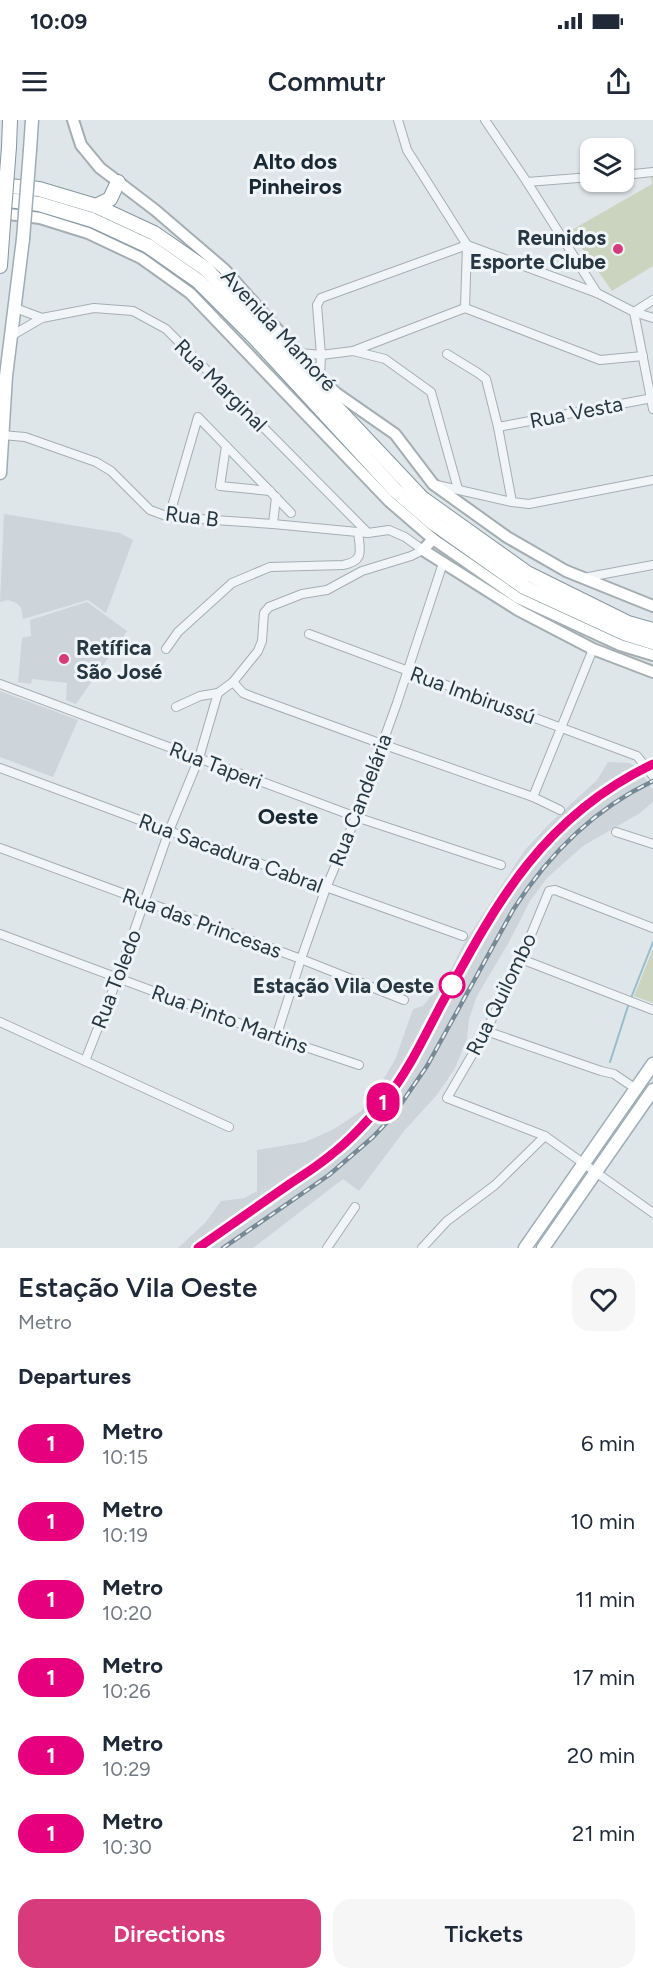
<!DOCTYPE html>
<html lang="en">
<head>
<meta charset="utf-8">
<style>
	:root { --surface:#fff; --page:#f6f6f7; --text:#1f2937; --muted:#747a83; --accent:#d73b7b }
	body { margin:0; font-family:Figtree,sans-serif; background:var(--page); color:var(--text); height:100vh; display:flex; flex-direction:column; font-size:22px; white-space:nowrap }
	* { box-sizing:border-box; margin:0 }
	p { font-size:20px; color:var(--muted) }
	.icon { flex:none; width:33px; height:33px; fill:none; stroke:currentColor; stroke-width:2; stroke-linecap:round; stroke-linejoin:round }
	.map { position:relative; height:1128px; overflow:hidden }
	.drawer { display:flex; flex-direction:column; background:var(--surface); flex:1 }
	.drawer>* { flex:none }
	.badge { padding:0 12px; border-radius:20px; font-size:21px; line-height:39px }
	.buttons { position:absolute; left:580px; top:18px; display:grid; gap:12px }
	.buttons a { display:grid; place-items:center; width:54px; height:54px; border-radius:12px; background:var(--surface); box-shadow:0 2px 4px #0004; font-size:30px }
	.map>.badge { position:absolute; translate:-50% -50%; box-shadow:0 0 0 3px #fff }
	h2 { padding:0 18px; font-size:22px; line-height:54px }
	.round { display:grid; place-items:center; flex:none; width:63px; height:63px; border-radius:18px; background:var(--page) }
	.headline { display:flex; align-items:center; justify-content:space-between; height:102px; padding:0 18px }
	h1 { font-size:28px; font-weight:600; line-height:45px }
	.action { display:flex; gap:12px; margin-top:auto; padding:12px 18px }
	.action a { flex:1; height:69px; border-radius:18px; background:var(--accent); color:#fff; font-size:24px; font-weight:600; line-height:69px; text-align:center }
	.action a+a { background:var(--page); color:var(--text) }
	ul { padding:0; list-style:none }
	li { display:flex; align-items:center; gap:18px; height:78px; padding:0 18px }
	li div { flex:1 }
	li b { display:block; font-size:22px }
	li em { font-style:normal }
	li .badge { min-width:66px; font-weight:700; text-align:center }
	.status { display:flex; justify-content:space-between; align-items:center; height:42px; padding:0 30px; background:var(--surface); direction:ltr }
	.status svg { height:16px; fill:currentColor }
	header { display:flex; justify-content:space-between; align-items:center; height:78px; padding:0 18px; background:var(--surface); font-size:27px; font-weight:600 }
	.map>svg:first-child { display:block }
	.built { fill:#cdd5db }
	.green { fill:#cad4bf }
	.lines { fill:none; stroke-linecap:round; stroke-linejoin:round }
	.stream { stroke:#97becc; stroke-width:2 }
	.street-casing { stroke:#a4aeb3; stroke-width:10 }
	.secondary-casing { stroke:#a4aeb3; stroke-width:14 }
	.primary-casing { stroke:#9dadb6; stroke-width:15 }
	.highway-casing { stroke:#8597a1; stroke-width:16 }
	.street { stroke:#f2f5f7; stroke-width:8 }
	.secondary { stroke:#fff; stroke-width:10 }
	.primary { stroke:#fff; stroke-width:12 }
	.highway { stroke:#fff; stroke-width:14 }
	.rail-casing { stroke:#778994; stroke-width:4.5 }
	.rail { stroke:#eef4f7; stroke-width:2; stroke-dasharray:7; stroke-linecap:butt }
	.primary-bridge-casing { stroke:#9dadb6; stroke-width:15; stroke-linecap:butt }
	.highway-bridge-casing { stroke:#8597a1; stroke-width:16; stroke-linecap:butt }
	.primary-bridge { stroke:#fff; stroke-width:12 }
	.highway-bridge { stroke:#fff; stroke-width:14 }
	.line-casing { stroke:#fff; stroke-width:14 }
	.line { stroke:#e6007e; stroke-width:9 }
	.poi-dot { fill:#d73b7b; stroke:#eef4f7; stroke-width:2 }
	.stop-dot { fill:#fff; stroke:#e6007e; stroke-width:3 }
	.labels { text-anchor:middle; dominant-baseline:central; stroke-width:6; stroke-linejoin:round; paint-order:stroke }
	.poi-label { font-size:21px; font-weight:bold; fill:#273741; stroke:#eef4f7; text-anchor:end }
	.street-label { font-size:21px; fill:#273741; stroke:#eef4f7 }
	.stop-label { font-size:21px; font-weight:bold; fill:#273741; stroke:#eef4f7; text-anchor:end }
	.neighbourhood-label { font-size:22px; font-weight:bold; fill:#192832; stroke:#eef4f7 }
</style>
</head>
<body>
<div class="status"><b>10:09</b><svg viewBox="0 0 49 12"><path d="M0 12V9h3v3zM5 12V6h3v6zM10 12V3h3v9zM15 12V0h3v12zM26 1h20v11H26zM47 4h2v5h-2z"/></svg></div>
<header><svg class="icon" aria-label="menu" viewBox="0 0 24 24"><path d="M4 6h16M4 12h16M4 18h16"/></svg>Commutr<svg class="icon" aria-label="share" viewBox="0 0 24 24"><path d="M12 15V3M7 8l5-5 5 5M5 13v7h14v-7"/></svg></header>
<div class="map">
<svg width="653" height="1128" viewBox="0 0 653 1128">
	<rect width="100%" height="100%" fill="#dfe6e9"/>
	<g class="built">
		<polygon points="4,394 120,413 133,420 106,493 88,480 23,499 21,488 17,483 8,480 0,482"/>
		<polygon points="87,482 127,511 76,584 66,580 67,563 32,559 31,564 18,562 22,518 31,516 30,500"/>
		<polygon points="0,571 78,600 53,657 0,637"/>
		<polygon points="608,642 629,643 636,646 653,670 653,682 640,693 583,726 547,758 530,781 509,822 477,876 469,899 467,920 454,950 436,976 404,1011 359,1071 343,1059 253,1128 178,1128 205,1103 221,1081 245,1078 257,1071 257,1030 305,1022 334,1009 361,991 381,963 395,940 413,889 423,886 450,851 463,825 524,731 550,703 597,660"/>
	</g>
	<g class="green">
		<polygon points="653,56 653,146 612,171 570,111 652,64 651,57"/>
		<polygon points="653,829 653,883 634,876"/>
	</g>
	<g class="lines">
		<g class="stream">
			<polyline points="631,878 653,822"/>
			<polyline points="610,942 629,883"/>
		</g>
		<g class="street-casing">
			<g id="street">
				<polyline points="398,0 407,30 467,125 465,188"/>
				<polyline points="485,0 527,62 597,173"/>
				<polyline points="624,55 653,52"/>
				<polyline points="527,62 591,57"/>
				<polyline points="467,125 597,173 634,192 653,198"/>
				<polyline points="653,180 634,192 653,289"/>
				<polyline points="15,188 42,198"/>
				<polyline points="11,216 42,198 94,188 133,191 166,209 368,413"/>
				<polyline points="353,231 385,239 431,272 458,369"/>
				<polyline points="300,233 321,235 353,231 465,188 600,240 643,236"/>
				<polyline points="447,234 478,253 486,259 498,307 512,382"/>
				<polyline points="320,258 321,235 317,185 321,178 467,125"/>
				<polyline points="498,307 653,278"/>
				<polyline points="2,315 25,317 96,342 111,351 150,390 169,397 273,404 368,413 389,410 405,417 423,430 411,436 362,451 327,470 302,474 269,487 264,493 262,521 258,531 233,562 218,573 200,576 176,587"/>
				<polyline points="226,326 220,366 270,371"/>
				<polyline points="437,365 512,382 529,384 653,360"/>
				<polyline points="169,397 198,297 291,393"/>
				<polyline points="273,404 276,377"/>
				<polyline points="583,458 653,445"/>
				<polyline points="309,514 637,636 653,656"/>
				<path d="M 166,529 L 178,512 L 232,463 L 270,447 L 343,445 C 365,441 360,430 358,412"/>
				<polyline points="233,562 243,573 253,577 382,624 533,677 560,690"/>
				<polyline points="0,564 356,697 501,745"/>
				<polyline points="0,648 169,711 463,816"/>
				<polyline points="533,677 593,529"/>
				<polyline points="616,712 653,724"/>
				<polyline points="0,728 301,839 404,880"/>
				<polyline points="653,808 555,770 549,771 521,839 486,911 447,978 545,1016 653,1093"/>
				<polyline points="0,814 276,917 359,945"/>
				<polyline points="521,839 653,890"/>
				<polyline points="0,902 229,1007"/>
				<polyline points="486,911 601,951 614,954 636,969"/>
				<polyline points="276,917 301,839 326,768 356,697 397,583 443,443"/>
				<polyline points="85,941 118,857 169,711 199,638 218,573"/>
				<polyline points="327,1128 355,1087"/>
				<polyline points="422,1128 447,1101 495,1065 545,1016"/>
			</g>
		</g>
		<g class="secondary-casing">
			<g id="secondary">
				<polyline points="73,0 81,25 100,48 155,90 225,150 320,258 336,273 395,314 433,364 507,417 566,451 653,486"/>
				<polyline points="0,93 40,98 88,113 141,138 190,173 389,381 433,419 518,478 620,525 653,535"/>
				<polyline points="433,419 423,430 518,490 593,529 653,552"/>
			</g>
		</g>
		<g class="primary-casing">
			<g id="primary">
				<polyline points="30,30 32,0"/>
				<polyline points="0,353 6,256 23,119"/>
				<polyline points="525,1128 653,944"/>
				<polyline points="543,1128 653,970"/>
			</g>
		</g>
		<g class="highway-casing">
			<g id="highway">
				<polyline points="9,27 10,0"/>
				<polyline points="0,65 39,69 96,86 154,113 206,149 422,378 527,453 628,503 653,510"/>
				<polyline points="0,79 39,84 92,100 148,126 198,161 255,218 395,370 432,402 524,467 624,513 653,522"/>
				<polyline points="96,86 110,79 118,62"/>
				<polyline points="0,146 2,117"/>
			</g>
		</g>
		<use href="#street" class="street"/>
		<use href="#secondary" class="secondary"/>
		<use href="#primary" class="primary"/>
		<use href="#highway" class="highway"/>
		<g class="rail-casing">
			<g id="rail">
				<path d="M 198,1128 C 263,1082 336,1042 386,979 C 409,949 426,914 444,881 C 478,818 512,750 566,701 C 591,678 622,659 653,644"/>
				<path d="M 223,1128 L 329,1055 L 373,1017 L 392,997 L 427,946 L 513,790 C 548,735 594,689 653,661"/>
			</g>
		</g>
		<use href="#rail" class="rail"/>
		<g class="primary-bridge-casing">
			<polyline id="primary-bridge" points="23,119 30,30"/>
		</g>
		<g class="highway-bridge-casing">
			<polyline id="highway-bridge" points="2,117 9,27"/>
		</g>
		<use href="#primary-bridge" class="primary-bridge"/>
		<use href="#highway-bridge" class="highway-bridge"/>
	</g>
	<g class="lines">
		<g class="line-casing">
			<path id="line" d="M 198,1128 C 229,1106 260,1085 291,1063 C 305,1054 319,1045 332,1034 C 352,1019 370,998 386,979 C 409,950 424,917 441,885 C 497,782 542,697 653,644"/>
		</g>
		<use href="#line" class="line"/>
	</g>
	<g class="poi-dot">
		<circle cx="618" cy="129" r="6"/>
		<circle cx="64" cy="539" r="6"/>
	</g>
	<circle class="stop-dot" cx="452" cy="865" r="12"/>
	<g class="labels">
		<g class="poi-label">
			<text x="606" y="117">Reunidos<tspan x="606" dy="24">Esporte Clube</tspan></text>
			<text x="76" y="527" text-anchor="start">Retífica<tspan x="76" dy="24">São José</tspan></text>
		</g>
		<g class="street-label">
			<text transform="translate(279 210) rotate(47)">Avenida Mamoré</text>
			<text transform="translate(221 265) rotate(45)">Rua Marginal</text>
			<text transform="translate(576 292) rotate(-11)">Rua Vesta</text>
			<text transform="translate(192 396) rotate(7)">Rua B</text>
			<text transform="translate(473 575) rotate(20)">Rua Imbirussú</text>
			<text transform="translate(216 645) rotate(21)">Rua Taperi</text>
			<text transform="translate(360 680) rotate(-69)">Rua Candelária</text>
			<text transform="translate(231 733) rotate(20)">Rua Sacadura Cabral</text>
			<text transform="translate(202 803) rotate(20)">Rua das Princesas</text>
			<text transform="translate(116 859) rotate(-69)">Rua Toledo</text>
			<text transform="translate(501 874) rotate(-64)">Rua Quilombo</text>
			<text transform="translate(230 899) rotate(20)">Rua Pinto Martins</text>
		</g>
		<g class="stop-label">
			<text x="434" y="865">Estação Vila Oeste</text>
		</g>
		<g class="neighbourhood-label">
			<text x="295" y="41">Alto dos<tspan x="295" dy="25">Pinheiros</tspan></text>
			<text x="288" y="696">Oeste</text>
		</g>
	</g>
</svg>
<div class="buttons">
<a><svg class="icon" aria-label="layers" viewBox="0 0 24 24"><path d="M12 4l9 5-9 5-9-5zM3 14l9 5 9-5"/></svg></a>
</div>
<b class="badge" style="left:383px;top:982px;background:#e6007e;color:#fff">1</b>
</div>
<section class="drawer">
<div class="headline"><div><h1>Estação Vila Oeste</h1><p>Metro</p></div><a class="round"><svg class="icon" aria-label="heart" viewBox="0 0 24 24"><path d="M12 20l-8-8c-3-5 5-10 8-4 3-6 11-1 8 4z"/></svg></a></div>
<h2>Departures</h2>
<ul>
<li><span class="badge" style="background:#e6007e;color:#fff">1</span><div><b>Metro</b><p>10:15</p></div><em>6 min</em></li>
<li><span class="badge" style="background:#e6007e;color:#fff">1</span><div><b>Metro</b><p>10:19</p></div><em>10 min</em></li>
<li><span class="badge" style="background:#e6007e;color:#fff">1</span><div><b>Metro</b><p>10:20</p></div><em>11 min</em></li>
<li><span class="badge" style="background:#e6007e;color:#fff">1</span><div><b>Metro</b><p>10:26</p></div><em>17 min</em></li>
<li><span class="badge" style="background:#e6007e;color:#fff">1</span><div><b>Metro</b><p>10:29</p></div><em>20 min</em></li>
<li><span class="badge" style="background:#e6007e;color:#fff">1</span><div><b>Metro</b><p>10:30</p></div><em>21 min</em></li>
</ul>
<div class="action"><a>Directions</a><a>Tickets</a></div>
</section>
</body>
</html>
